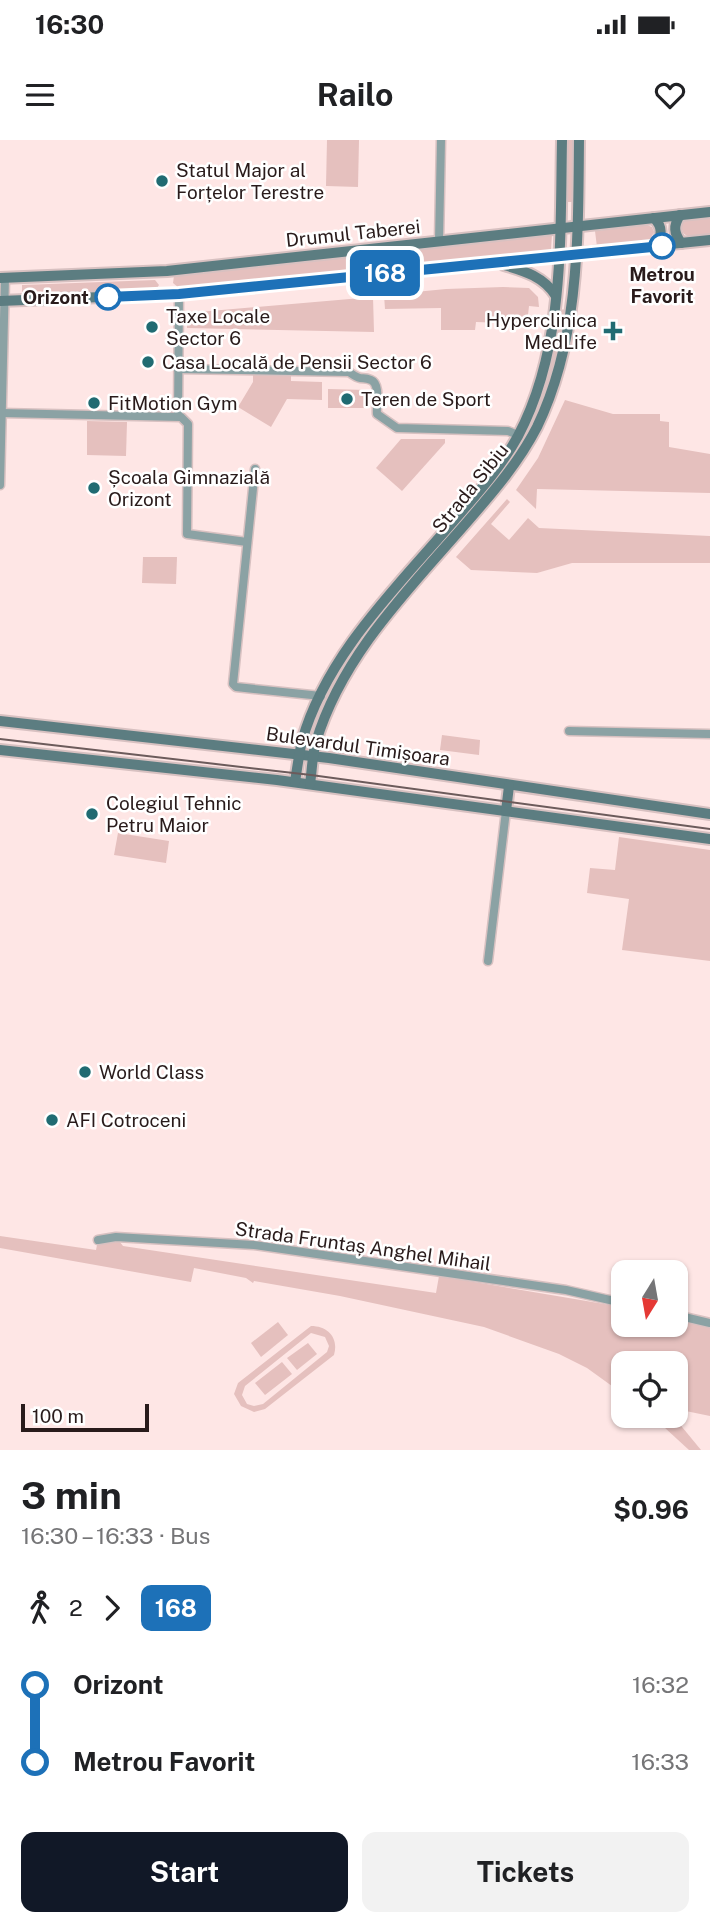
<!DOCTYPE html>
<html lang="en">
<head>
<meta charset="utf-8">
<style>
	:root { --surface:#fff; --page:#f2f2f2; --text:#202124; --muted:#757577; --accent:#111827 }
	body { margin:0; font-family:"Public Sans",sans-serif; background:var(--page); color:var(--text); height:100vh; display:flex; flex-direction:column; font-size:26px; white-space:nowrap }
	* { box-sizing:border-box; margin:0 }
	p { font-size:23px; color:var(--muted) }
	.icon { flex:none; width:38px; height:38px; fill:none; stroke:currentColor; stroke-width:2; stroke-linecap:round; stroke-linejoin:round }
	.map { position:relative; height:1310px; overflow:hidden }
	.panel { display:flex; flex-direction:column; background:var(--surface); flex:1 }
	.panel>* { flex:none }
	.badge { padding:0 14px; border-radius:10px; font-size:24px; line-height:46px }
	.needle { width:46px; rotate:191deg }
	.controls { position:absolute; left:611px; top:1120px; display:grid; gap:14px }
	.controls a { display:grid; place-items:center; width:77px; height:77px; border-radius:14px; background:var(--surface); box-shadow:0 2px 5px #0004; font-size:35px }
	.scale { position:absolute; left:21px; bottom:18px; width:128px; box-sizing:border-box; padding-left:7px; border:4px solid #291b1b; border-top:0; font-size:19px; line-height:24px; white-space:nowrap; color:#291b1b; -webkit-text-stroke:5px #fff; paint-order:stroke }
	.map>.badge { position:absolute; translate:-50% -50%; box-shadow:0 0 0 4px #fff }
	.legs { display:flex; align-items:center; gap:10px; height:77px; padding:0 21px; font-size:23px }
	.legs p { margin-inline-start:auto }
	.headline { display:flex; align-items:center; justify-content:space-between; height:119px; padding:0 21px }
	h1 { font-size:38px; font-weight:700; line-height:52px }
	.primary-button { display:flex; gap:14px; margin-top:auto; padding:14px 21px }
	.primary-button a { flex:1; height:80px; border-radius:14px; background:var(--accent); color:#fff; font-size:28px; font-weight:700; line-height:80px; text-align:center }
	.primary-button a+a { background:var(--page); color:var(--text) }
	ul { padding:0 21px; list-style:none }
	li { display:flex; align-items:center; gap:24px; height:77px; font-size:26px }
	li i { display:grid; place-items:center; width:10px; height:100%; margin:0 9px; background:currentColor }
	li i::after { content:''; width:18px; height:18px; margin:-9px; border:5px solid; border-radius:50%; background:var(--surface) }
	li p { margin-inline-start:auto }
	li:first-child i { background:linear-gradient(#0000 50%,currentColor 0) }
	li:last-child i { background:linear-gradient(currentColor 50%,#0000 0) }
	.status { display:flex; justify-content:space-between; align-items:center; height:49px; padding:0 35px; background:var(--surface); direction:ltr }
	.status svg { height:19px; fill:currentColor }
	header { display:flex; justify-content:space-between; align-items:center; height:91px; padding:0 21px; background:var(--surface); font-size:32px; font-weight:700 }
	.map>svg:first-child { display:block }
	.green { fill:#e5c0be; fill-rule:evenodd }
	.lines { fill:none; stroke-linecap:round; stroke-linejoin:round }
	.street-casing { stroke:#d8c1c1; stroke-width:11 }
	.secondary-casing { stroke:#d8c1c1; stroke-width:14 }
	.street { stroke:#8ba2a4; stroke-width:8 }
	.secondary { stroke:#5c7d81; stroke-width:10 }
	.tram { stroke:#6c5b5b; stroke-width:2 }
	.line-1-casing { stroke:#fff; stroke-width:16 }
	.line-1 { stroke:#1d71b8; stroke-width:10 }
	.poi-dot { fill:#206b72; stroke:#fff; stroke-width:2.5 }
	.stop-1-dot { fill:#fff; stroke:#1d71b8; stroke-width:3.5 }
	.labels { text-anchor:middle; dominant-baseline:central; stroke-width:5; stroke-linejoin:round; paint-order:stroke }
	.poi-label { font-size:19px; fill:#291b1b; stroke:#fff; text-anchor:start }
	.street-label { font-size:19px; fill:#291b1b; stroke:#fff }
	.stop-label { font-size:19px; font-weight:bold; fill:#291b1b; stroke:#fff }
</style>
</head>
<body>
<div class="status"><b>16:30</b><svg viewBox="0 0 49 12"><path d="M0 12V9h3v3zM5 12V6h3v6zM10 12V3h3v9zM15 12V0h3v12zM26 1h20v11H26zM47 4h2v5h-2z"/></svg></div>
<header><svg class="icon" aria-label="menu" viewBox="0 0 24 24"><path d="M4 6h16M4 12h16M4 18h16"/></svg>Railo<svg class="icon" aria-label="heart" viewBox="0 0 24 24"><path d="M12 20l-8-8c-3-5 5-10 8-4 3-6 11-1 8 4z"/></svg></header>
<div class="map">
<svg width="710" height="1310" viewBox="0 0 710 1310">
	<rect width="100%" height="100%" fill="#fee6e5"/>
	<g class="green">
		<polygon points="327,0 359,0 358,47 326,46"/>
		<polygon points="567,0 575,0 573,62 566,62"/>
		<path d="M 710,77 L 710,95 C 698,96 679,102 682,83 L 687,79 Z"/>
		<polygon points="647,85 652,87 654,92 650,100 597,107 595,91"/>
		<polygon points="552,93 551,111 179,148 173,143 174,136 179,135"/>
		<polygon points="155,140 159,145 155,151 22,155 22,145"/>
		<polygon points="503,147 529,148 538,157 539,167 529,166 527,184 476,182 475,190 441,190 441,168 385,169 384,155 446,149"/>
		<polygon points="373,157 374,192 187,188 187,173"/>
		<path d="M 563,169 L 566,172 C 554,232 544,268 512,321 L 510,320 L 546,240 L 561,171 Z"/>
		<polygon points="253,234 291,235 291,241 322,242 322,260 287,259 271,287 238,267 253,242"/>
		<polygon points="328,249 367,250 366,268 328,268"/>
		<polygon points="565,260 613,274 660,274 660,281 669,282 669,307 710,314 710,353 537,349 536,369 516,350 538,318"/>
		<polygon points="87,281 127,282 126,316 87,315"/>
		<polygon points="401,299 445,299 445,303 402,351 376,328"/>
		<polygon points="507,359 510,362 491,384 509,400 528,378 539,388 710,396 710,423 572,423 537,433 471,430 456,417"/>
		<polygon points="143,417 177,417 176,444 142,443"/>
		<polygon points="442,595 480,600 479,615 440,610"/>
		<polygon points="118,693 169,701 166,723 114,715"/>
		<polygon points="619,697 710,710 710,821 622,810 629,759 587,753 590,728 615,730"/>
		<polygon points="0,1096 96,1110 98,1100 116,1097 123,1106 436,1153 439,1136 622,1167 623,1185 676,1185 676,1179 710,1186 710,1276 676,1269 676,1223 623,1223 623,1254 587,1228 559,1214 484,1187 340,1156 254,1141 253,1143 246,1138 194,1128 191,1142 0,1108"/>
		<polygon points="278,1182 288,1195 261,1217 251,1203"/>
		<path d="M 311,1186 C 328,1186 339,1198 334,1215 L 265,1269 L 254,1272 L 241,1266 L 234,1254 L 238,1243 ZM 311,1193 L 325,1197 L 329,1206 L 327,1212 L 263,1264 L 254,1266 L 247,1264 L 242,1255 L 245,1246 Z"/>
		<polygon points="308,1203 317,1214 297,1230 287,1218"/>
		<polygon points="282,1222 292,1234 265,1255 255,1243"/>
		<polygon points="652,1276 673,1276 701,1310 689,1310"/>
	</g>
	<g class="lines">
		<g class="street-casing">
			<g id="street">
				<polyline points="439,101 441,0"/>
				<path d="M 178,229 L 349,232 C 363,242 361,236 371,240 C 381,244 376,266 377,274 L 397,288 L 508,291 L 518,295"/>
				<polyline points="2,273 181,277 188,284 187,394 247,402"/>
				<polyline points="178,276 179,154"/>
				<polyline points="255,329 233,544 236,547 321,556"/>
				<polyline points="0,345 5,138"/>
				<polyline points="569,591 710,594"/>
				<polyline points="488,821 506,671"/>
				<polyline points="98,1100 116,1097 254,1105 566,1150 623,1163"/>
				<polyline points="676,1175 710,1183"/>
			</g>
		</g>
		<g class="secondary-casing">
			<g id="secondary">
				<path d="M 680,75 C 673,86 674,93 681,103"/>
				<path d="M 654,78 C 663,87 662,95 656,107"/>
				<path d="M 504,125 C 525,131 544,137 556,156"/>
				<polyline points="0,138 167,131 710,72"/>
				<polyline points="0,161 179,154 710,100"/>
				<polyline points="0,581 329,618 710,674"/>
				<polyline points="0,610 277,640 710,699"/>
				<path d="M 295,642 C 297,629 299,614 302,601 C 326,516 395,449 451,384 C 475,356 500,329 518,296 C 565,208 560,97 562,0"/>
				<path d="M 310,644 C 312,631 312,616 316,602 C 342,515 410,448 468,381 C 494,351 519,322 537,287 C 580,198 578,96 579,0"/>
				<polyline points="506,671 509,646"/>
			</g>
		</g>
		<use href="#street" class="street"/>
		<use href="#secondary" class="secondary"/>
		<polyline class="tram" points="0,599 311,635 710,689"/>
	</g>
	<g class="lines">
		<g class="line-1-casing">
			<polyline id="line-1" points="108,157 179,154 662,106"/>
		</g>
		<use href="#line-1" class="line-1"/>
	</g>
	<g class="poi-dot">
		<circle cx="162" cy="41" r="7"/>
		<circle cx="152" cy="187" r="7"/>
		<path d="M609.5 180.5h7v7h7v7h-7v7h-7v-7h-7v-7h7z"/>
		<circle cx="148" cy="222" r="7"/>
		<circle cx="347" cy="259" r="7"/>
		<circle cx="94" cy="263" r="7"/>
		<circle cx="94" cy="348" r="7"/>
		<circle cx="92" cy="674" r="7"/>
		<circle cx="85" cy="932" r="7"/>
		<circle cx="52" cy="980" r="7"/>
	</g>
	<g class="stop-1-dot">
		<circle cx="662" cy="106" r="12"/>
		<circle cx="108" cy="157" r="12"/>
	</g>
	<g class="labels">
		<g class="poi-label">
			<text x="176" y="30">Statul Major al<tspan x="176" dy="22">Forțelor Terestre</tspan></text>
			<text x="166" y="176">Taxe Locale<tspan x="166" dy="22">Sector 6</tspan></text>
			<text x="597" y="180" text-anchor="end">Hyperclinica<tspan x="597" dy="22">MedLife</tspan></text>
			<text x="162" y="222">Casa Locală de Pensii Sector 6</text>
			<text x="361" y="259">Teren de Sport</text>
			<text x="108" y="263">FitMotion Gym</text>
			<text x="108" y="337">Școala Gimnazială<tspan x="108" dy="22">Orizont</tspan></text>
			<text x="106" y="663">Colegiul Tehnic<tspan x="106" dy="22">Petru Maior</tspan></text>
			<text x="99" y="932">World Class</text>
			<text x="66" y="980">AFI Cotroceni</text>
		</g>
		<g class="street-label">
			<text transform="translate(353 93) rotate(-6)">Drumul Taberei</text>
			<text transform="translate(470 348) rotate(-51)">Strada Sibiu</text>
			<text transform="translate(358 606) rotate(8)">Bulevardul Timișoara</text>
			<text transform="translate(363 1106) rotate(8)">Strada Fruntaș Anghel Mihail</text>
		</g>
		<g class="stop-label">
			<text x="662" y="134">Metrou<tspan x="662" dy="22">Favorit</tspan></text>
			<text x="89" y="157" text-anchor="end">Orizont</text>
		</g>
	</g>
</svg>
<div class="controls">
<a><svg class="needle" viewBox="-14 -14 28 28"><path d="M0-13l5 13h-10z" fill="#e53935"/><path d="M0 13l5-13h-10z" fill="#757577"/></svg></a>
<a><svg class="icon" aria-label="locate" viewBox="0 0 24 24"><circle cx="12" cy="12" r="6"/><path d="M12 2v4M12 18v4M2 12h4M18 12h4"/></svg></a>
</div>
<div class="scale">100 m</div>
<b class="badge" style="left:385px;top:133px;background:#1d71b8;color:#fff">168</b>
</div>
<section class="panel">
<div class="headline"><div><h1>3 min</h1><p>16:30 – 16:33 · Bus</p></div><b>$0.96</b></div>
<div class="legs"><svg class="icon" aria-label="walk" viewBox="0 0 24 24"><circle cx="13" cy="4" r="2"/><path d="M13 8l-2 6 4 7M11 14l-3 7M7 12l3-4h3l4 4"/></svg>2<svg class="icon" aria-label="forward" viewBox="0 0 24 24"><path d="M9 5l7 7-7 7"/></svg><b class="badge" style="background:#1d71b8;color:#fff">168</b></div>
<ul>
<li><i style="color:#1d71b8"></i><b>Orizont</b><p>16:32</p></li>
<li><i style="color:#1d71b8"></i><b>Metrou Favorit</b><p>16:33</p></li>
</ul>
<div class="primary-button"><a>Start</a><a>Tickets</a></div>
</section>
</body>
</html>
